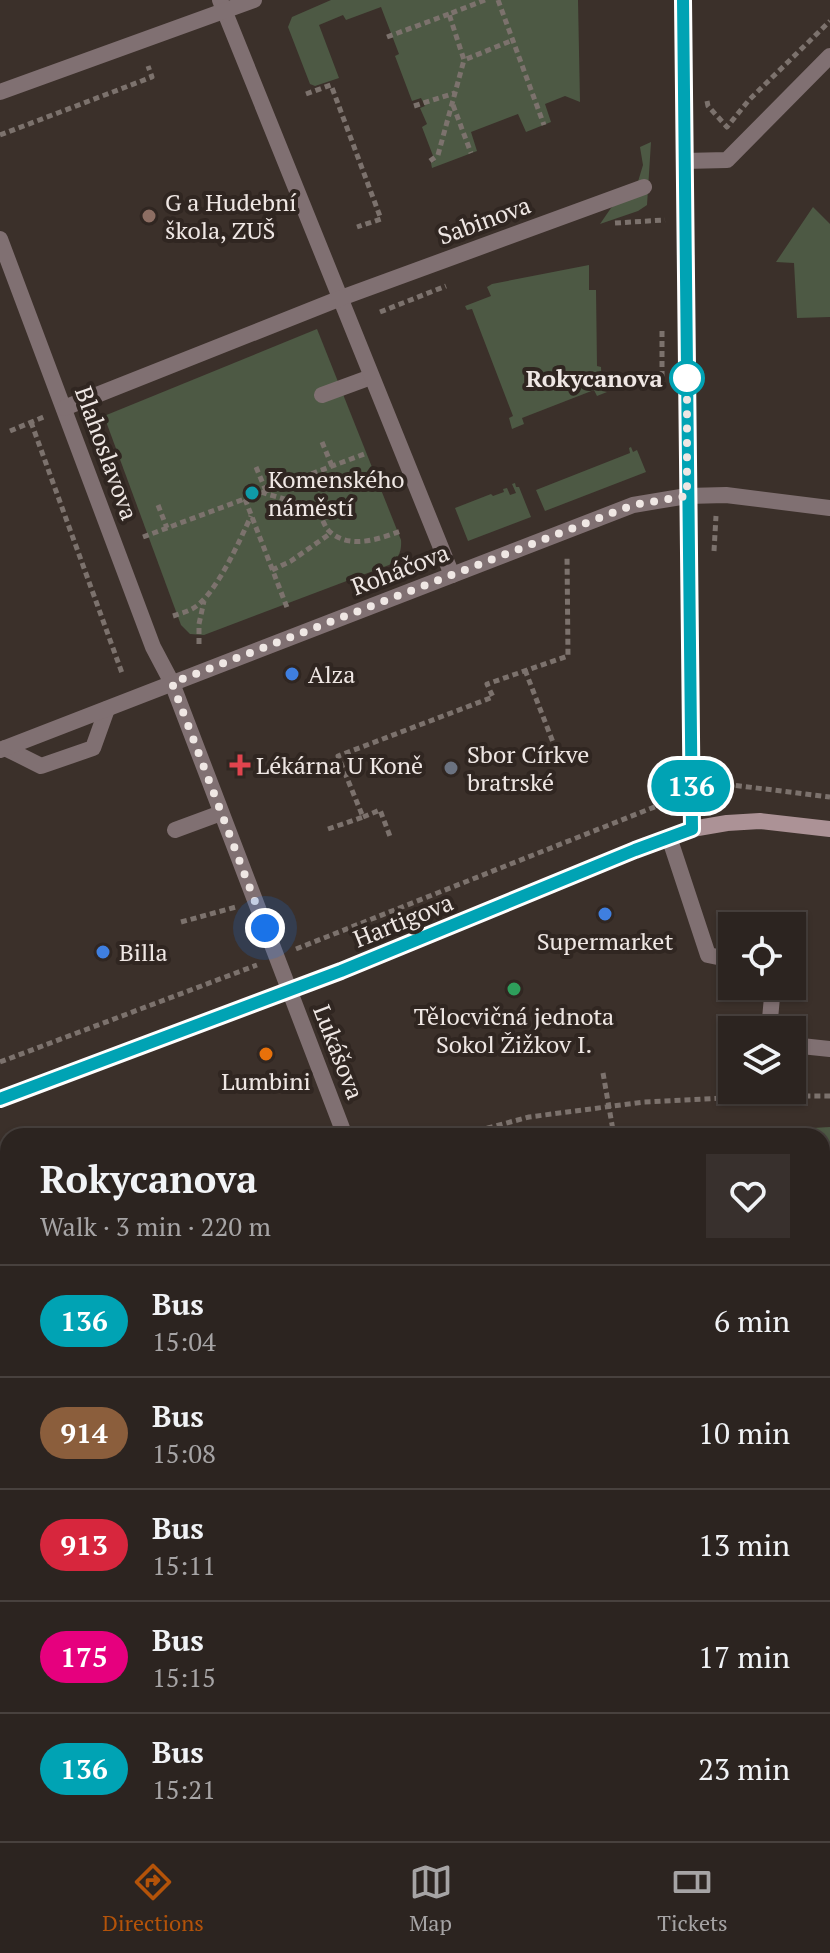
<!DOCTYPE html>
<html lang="en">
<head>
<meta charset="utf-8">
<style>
	:root { --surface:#2c2420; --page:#38302d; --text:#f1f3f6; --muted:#a6a4a5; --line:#48413e; --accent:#b45309 }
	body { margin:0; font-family:"PT Serif",serif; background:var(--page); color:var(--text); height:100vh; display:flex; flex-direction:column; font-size:30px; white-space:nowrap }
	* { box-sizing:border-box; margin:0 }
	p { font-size:26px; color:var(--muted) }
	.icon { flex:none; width:44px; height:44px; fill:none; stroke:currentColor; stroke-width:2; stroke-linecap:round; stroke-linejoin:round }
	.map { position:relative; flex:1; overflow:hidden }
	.panel { position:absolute; left:0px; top:1128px; width:830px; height:714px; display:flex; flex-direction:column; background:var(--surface); border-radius:24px 24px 0 0; box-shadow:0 2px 6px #0004,0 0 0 2px var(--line) }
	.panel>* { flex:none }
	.badge { padding:0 16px; border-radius:26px; font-size:28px; line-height:52px }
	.controls { position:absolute; left:718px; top:912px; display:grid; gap:16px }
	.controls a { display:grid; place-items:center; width:88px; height:88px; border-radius:0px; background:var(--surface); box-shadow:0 2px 6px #0004,0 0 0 2px var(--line); font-size:40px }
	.you { position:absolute; width:40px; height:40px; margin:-20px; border:6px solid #fff; border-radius:50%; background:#1a73e8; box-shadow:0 0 0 12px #1a73e833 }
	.map>.badge { position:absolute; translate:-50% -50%; box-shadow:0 0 0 4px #fff }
	.round { display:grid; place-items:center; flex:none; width:84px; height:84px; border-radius:0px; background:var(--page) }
	.overview { display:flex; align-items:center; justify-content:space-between; height:136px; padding:0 40px }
	h1 { font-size:38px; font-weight:600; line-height:60px }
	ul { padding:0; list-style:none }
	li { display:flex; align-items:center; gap:24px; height:112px; padding:0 40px; border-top:2px solid var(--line) }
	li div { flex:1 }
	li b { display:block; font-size:30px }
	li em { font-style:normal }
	li .badge { min-width:88px; font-weight:700; text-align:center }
	.tab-bar { display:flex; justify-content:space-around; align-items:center; height:112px; border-top:2px solid var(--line); background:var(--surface); font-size:22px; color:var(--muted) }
	.tab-bar a { display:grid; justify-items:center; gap:4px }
	.tab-bar .selected { color:var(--accent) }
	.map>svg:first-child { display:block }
	.green { fill:#4d5944 }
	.forest { fill:#59694d }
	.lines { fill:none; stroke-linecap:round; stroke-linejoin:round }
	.path { stroke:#7c726d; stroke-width:5; stroke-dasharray:6 4; stroke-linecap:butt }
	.lane { stroke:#807072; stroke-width:16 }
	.street { stroke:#807072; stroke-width:16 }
	.secondary { stroke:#ac9296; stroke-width:16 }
	.path-bridge { stroke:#7c726d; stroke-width:5; stroke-dasharray:6 4; stroke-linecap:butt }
	.line-casing { stroke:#fff; stroke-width:18 }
	.line { stroke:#00a3b4; stroke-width:12 }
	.walk { stroke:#efe7e4; stroke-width:8; stroke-dasharray:0 14.4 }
	.education-dot { fill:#8d6e63; stroke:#302621; stroke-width:3 }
	.stop-dot { fill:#fff; stroke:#00a3b4; stroke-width:4 }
	.culture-dot { fill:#0f9aa8; stroke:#302621; stroke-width:3 }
	.shop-dot { fill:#3f7fe0; stroke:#302621; stroke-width:3 }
	.health-dot { fill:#e0444e; stroke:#302621; stroke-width:3 }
	.worship-dot { fill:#6b7280; stroke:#302621; stroke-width:3 }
	.leisure-dot { fill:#2e9e5b; stroke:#302621; stroke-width:3 }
	.food-dot { fill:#e8710a; stroke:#302621; stroke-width:3 }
	.labels { text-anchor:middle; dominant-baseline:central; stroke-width:8; stroke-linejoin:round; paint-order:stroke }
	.poi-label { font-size:24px; fill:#efe7e4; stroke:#302621; text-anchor:start }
	.street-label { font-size:24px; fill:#efe7e4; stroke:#302621 }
	.stop-label { font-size:24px; font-weight:bold; fill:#efe7e4; stroke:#302621; text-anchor:end }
</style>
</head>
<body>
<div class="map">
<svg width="830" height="1841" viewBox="0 0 830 1841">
	<rect width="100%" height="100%" fill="#3b302a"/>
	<g class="green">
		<polygon points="331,0 578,0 580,102 565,96 545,104 551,122 526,132 518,114 471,132 477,151 432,168 431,163 435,161 422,127 427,124 420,108 425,106 421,98 412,101 395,56 399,54 381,7 346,20 343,15 319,25 339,78 315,86 310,84 288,27 292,17"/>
		<polygon points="651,142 647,205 638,211 600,224 611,208 628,195 637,185 643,165 640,147"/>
		<polygon points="813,207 830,224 830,317 797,318 794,263 776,262"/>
		<polygon points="589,265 589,290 596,290 597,366 601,367 602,391 607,392 597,396 594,390 522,418 524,424 512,429 509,418 513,416 472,309 467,310 465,306 491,296 487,287 492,284"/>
		<path d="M 317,329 L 401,540 C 402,552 398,559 389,565 L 204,635 L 190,634 L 181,625 L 104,416 Z"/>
		<polygon points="631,447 633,452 637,450 646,472 545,511 536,490 630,453 629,448"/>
		<polygon points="515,483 516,487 519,487 531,517 468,541 455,508 491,494 493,496 504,492 503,489 507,488 510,495 516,493 512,484"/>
		<polygon points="830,1127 830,1841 0,1841 0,1286 8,1284 8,1834 822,1834 822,1136 662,1136"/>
	</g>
	<g class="forest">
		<polygon points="8,1285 8,1524 0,1524 0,1287"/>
		<polygon points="822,1293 830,1296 830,1650 822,1635"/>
	</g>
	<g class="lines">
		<g class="path">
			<polyline points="485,0 449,14 464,60 513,40"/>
			<polyline points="498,0 544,125"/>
			<polyline points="387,37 449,14"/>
			<polyline points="306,94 331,85 381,219 357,227"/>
			<polyline points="707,101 708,106 727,127 749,100 830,21"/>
			<polyline points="453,105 471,153"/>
			<polyline points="414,106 455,93"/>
			<polyline points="0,135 152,77 148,66"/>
			<polyline points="430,161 438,155 464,60"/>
			<polyline points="615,223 665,220"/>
			<polyline points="380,312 446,286"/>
			<polyline points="662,331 662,390"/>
			<polyline points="31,422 122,673"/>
			<polyline points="10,431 46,416"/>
			<polyline points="322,442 332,466"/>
			<polyline points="256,467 266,491"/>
			<path d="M 261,492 C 275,497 304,503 315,511 C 323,516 323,525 329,531 C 349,550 379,539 401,531"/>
			<polyline points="245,499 288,610"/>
			<polyline points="158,505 167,528"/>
			<polyline points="143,537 367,453"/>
			<polyline points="714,551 716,516"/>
			<polyline points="272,570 291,561 331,533"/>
			<path d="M 173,616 C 179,614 186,612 192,609 C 215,597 240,540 251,516"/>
			<polyline points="199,644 199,624 204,601"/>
			<polyline points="525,670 556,750"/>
			<polyline points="716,783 830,797"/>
			<polyline points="363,817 380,810 391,839"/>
			<polyline points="328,829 363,817 338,756 493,697 487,684 568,656 567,555"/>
			<polyline points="181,922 236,907"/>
			<polyline points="296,949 662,804 664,783"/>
			<polyline points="0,1062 257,965"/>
			<polyline points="458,1136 529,1117 644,1102 764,1096 830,1096"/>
			<polyline points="822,1180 830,1181"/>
			<polyline points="0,1307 8,1304"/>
			<polyline points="822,1325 830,1332"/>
			<polyline points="0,1417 8,1412"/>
			<polyline points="0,1510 8,1509"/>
			<polyline points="822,1689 830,1698"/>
			<polyline points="822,1819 830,1817"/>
			<polyline points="432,1834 433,1841"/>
			<polyline points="789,1834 797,1841"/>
			<polyline points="713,1841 748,1834"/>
		</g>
		<g class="lane">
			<polyline points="322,395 371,377"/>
			<polyline points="5,748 41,766 93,748 107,709"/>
			<polyline points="669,837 708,955 732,960"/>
			<polyline points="769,1030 773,986"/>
			<polyline points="792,1045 830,1049"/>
		</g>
		<g class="street">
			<polyline points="220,0 452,575"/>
			<polyline points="0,92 254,0"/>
			<polyline points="684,161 727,160 830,56"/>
			<polyline points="0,239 153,647 172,683 342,1128"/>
			<polyline points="64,408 341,298 644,187"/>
			<polyline points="0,750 633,505 687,496 726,495 830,508"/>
			<polyline points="175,830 221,813"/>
			<polyline points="822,1791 830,1789"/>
			<polyline points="572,1841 607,1834"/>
		</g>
		<g class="secondary">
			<polyline points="683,0 692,829"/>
			<polyline points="0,1099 341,971 635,850 692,829 727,823 760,821 830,829"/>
		</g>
		<polyline class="path-bridge" points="603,1073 614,1136"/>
	</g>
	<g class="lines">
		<g class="line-casing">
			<polyline id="line" points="0,1099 341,971 635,850 692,829 683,0"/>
		</g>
		<use href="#line" class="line"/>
		<polyline class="walk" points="265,928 172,683 633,505 687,496 687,378"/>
	</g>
	<circle class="education-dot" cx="149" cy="216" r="8"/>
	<circle class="stop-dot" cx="687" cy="378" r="16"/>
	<circle class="culture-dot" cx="252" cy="493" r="8"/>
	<g class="shop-dot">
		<circle cx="292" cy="674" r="8"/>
		<circle cx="605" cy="914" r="8"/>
		<circle cx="103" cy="952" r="8"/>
	</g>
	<path class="health-dot" d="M236 753h8v8h8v8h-8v8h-8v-8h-8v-8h8z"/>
	<circle class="worship-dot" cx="451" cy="768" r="8"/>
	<circle class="leisure-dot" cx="514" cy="989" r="8"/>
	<circle class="food-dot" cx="266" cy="1054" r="8"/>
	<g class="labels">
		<g class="poi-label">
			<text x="165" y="202">G a Hudební<tspan x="165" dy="28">škola, ZUŠ</tspan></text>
			<text x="268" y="479">Komenského<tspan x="268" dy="28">náměstí</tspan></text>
			<text x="308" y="674">Alza</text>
			<text x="467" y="754">Sbor Církve<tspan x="467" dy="28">bratrské</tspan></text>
			<text x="256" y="765">Lékárna U Koně</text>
			<text x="605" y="941" text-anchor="middle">Supermarket</text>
			<text x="119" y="952">Billa</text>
			<text x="514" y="1016" text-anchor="middle">Tělocvičná jednota<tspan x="514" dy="28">Sokol Žižkov I.</tspan></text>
			<text x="266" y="1081" text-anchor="middle">Lumbini</text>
		</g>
		<g class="street-label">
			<text transform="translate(484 220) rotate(-20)">Sabinova</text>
			<text transform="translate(107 453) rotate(70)">Blahoslavova</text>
			<text transform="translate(400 569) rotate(-21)">Roháčova</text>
			<text transform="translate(403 920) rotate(-22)">Hartigova</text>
			<text transform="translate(339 1052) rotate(69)">Lukášova</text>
		</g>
		<g class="stop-label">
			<text x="663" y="378">Rokycanova</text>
		</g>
	</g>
</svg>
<div class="controls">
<a><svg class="icon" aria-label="locate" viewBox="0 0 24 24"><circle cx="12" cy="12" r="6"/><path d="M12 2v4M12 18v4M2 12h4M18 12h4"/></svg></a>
<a><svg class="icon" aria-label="layers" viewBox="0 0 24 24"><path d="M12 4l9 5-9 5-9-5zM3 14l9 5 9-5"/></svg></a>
</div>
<div class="you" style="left:265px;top:928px"></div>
<b class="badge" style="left:691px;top:786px;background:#00a3b4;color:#fff">136</b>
<section class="panel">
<div class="overview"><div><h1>Rokycanova</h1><p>Walk · 3 min · 220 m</p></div><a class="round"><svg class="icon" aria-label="heart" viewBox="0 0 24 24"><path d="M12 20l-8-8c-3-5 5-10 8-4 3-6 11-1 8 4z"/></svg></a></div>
<ul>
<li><span class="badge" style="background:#00a3b4;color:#fff">136</span><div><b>Bus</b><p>15:04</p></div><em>6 min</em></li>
<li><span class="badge" style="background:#8b5e3c;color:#fff">914</span><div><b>Bus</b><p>15:08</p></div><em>10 min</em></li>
<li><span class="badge" style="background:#d7263d;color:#fff">913</span><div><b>Bus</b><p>15:11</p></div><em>13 min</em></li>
<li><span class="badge" style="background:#e6007e;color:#fff">175</span><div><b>Bus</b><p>15:15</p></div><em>17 min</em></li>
<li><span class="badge" style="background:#00a3b4;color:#fff">136</span><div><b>Bus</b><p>15:21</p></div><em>23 min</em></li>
</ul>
</section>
</div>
<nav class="tab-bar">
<a class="selected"><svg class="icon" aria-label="directions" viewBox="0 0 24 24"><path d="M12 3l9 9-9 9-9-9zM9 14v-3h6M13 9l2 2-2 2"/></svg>Directions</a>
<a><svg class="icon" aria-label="map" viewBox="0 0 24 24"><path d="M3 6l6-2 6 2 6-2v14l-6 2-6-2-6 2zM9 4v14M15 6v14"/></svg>Map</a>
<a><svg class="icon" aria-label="tickets" viewBox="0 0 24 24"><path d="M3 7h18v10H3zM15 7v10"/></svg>Tickets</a>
</nav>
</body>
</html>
